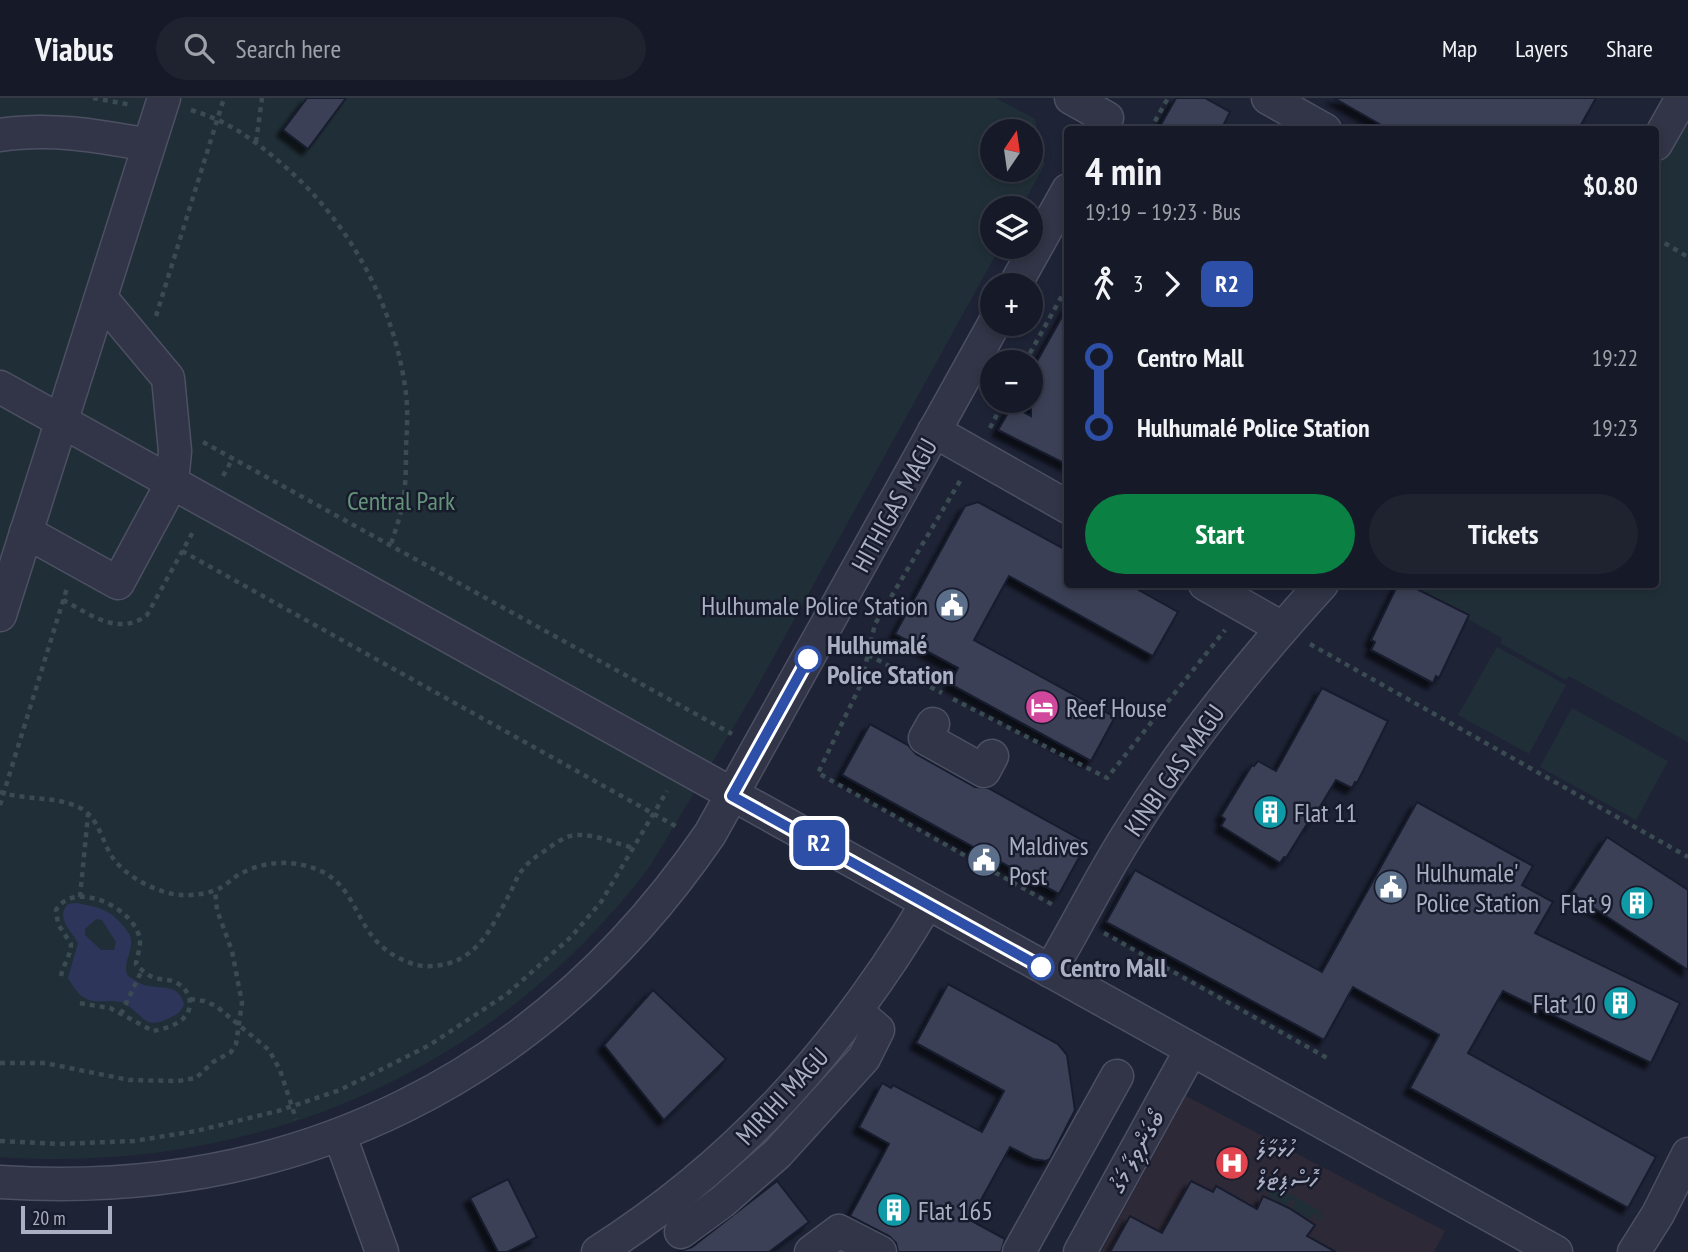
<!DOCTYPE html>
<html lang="en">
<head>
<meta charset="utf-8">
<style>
	:root { --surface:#161a28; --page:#1f2330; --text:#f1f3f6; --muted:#9ea1a8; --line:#353845; --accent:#0b8043 }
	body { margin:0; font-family:"PT Sans Narrow","Noto Sans Thaana",sans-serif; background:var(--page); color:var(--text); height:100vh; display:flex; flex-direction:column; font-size:26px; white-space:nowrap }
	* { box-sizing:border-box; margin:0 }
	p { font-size:23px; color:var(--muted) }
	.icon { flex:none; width:38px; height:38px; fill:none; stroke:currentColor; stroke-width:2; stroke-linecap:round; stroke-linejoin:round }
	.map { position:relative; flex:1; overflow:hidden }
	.panel { position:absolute; left:1064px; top:28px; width:595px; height:462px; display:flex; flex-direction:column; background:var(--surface); border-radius:7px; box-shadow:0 4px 10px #0003,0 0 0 2px var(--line) }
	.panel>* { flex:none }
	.badge { padding:0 14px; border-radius:10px; font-size:24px; line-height:46px }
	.needle { width:46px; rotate:13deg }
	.fabs { position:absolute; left:980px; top:21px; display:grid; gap:14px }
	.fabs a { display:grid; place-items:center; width:63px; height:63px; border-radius:50%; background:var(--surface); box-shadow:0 4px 10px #0003,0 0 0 2px var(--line); font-size:35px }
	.scale { position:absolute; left:21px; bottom:18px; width:91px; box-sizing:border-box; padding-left:7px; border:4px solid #abafc4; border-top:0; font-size:19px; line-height:24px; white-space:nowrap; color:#abafc4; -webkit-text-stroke:5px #171b2b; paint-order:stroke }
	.map>.badge { position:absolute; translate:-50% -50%; box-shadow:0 0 0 4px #fff }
	.legs { display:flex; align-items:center; gap:10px; height:77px; padding:0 21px; font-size:23px }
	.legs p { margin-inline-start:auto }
	.headline { display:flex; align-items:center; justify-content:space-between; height:119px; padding:0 21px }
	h1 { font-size:38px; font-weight:700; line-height:52px }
	.action { display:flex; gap:14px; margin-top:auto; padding:14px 21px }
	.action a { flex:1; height:80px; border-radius:42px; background:var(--accent); color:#fff; font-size:28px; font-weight:700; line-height:80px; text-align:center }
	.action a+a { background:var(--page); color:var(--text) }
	ul { padding:0 21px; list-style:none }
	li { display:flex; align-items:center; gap:24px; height:70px; font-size:26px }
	li i { display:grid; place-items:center; width:10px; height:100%; margin:0 9px; background:currentColor }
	li i::after { content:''; width:18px; height:18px; margin:-9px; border:5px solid; border-radius:50%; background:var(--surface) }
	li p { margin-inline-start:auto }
	li:first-child i { background:linear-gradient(#0000 50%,currentColor 0) }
	li:last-child i { background:linear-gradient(currentColor 50%,#0000 0) }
	header { display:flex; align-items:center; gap:42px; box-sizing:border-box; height:98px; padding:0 35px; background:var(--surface); border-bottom:2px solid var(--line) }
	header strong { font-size:33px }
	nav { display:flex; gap:38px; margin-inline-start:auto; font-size:24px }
	.search { width:490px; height:63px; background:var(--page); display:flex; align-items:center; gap:18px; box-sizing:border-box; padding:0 24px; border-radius:38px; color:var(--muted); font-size:26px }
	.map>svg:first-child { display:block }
	.medical { fill:#2e2937 }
	.green { fill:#202f37; fill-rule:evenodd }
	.water { fill:#2d365a; fill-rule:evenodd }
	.building { fill:#3a4057; stroke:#191d2d; stroke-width:2; filter:url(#shadow) }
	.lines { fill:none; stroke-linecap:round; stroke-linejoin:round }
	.minor-casing { stroke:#4c5062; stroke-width:35 }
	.path { stroke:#3a4b52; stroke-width:4.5; stroke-dasharray:5 5; stroke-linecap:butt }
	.minor { stroke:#313547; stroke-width:32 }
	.line-1-casing { stroke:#fff; stroke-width:16 }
	.line-1 { stroke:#2e4fa7; stroke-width:10 }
	.stop-1-dot { fill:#fff; stroke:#2e4fa7; stroke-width:3.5 }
	.labels { text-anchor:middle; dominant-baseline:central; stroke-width:5; stroke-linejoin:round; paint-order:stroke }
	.park-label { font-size:26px; fill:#639479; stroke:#171b2b }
	.street-label { font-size:26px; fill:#abafc4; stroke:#171b2b }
	.poi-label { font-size:26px; fill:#abafc4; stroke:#171b2b; text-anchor:start }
	.stop-label { font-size:26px; font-weight:bold; fill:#abafc4; stroke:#171b2b; text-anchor:start }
</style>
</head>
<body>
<header>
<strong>Viabus</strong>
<div class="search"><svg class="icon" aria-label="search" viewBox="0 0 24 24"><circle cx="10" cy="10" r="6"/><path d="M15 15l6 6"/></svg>Search here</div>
<nav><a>Map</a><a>Layers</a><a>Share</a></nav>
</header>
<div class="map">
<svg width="1688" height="1154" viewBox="0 0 1688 1154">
	<defs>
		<filter id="shadow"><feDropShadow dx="-6" dy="6" stdDeviation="2" flood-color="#0009"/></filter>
	</defs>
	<rect width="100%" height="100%" fill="#1e2336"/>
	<polygon class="medical" points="1186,998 1445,1133 1434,1154 1101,1154"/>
	<g class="green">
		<path d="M 0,0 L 996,0 L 1035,21 L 1045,66 L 1021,110 L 992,110 L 992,149 L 1000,149 L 752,598 L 650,768 C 495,974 255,1077 0,1059 ZM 992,33 L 1031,33 L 1031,72 L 992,72 Z"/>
		<polygon points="1688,0 1688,644 1569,578 1566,582 1500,545 1502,540 1406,487 1656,486 1656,46"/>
		<polygon points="1497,549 1566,587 1529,656 1458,617"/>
		<polygon points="1572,610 1668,663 1636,722 1540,669"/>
		<polygon points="1269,1084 1322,1114 1323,1120 1315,1123 1319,1116 1316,1114 1310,1121 1292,1111 1295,1103 1292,1101 1287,1108 1267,1097 1271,1090 1268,1088 1263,1095 1260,1091 1261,1087"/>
	</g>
	<path class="water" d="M 77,805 C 100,810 110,811 125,830 C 129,835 132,840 131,845 C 131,857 122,867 128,878 C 133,881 139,885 144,887 C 161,892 178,884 184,906 C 181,914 177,917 169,920 C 143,934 143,914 123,905 C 111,900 96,907 85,900 C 77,896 73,887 68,880 L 78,845 C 71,832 55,820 68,806 ZM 96,821 L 102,822 L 116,844 L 114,852 L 101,852 L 85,837 L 85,831 Z"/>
	<g class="building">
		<polygon points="307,0 346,0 308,51 283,32"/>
		<polygon points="1176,0 1205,0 1230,14 1221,32 1158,32"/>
		<polygon points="1334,0 1596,0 1578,32 1390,32"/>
		<polygon points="1068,208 1068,367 998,332 1012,308 1031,318 1031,274"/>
		<polygon points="978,404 1068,453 1068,486 1128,486 1178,514 1153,558 1009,478 974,542 1115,619 1091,663 950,586 958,570 895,536 965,408"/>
		<polygon points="1398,486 1407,486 1469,517 1439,580 1436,578 1433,585 1371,552 1375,544 1371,542"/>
		<polygon points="1322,590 1388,623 1357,685 1355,684 1352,690 1336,682 1309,727 1307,726 1286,760 1284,759 1280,765 1221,728 1225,721 1221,718 1252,667 1254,668 1258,663 1276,673"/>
		<polygon points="870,626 908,647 916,656 975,689 988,690 1087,745 1059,796 842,677"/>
		<polygon points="1417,704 1533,768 1522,787 1553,804 1535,835 1680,905 1651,965 1503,893 1468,955 1656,1059 1628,1110 1410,990 1439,937 1353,889 1324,942 1106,824 1135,772 1322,874"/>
		<polygon points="1607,739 1688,792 1688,872 1571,795"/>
		<polygon points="948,886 1058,946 1067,957 1075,1012 1050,1061 1046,1063 1033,1061 1010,1049 970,1122 1005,1141 1001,1154 898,1154 896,1145 889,1138 850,1118 889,1046 859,1029 882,985 891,990 893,987 982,1034 1004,993 916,945"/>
		<polygon points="653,892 726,961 664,1022 604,947"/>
		<polygon points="508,1081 537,1139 507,1154 498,1154 470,1100"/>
		<polygon points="777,1083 809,1124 769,1154 677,1154 692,1149"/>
		<polygon points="1191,1083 1213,1094 1216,1088 1257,1111 1263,1098 1289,1110 1315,1127 1307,1138 1336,1154 1110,1154 1130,1118 1162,1135"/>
	</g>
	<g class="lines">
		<g class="minor-casing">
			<g id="minor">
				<polyline points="1071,0 1107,20"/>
				<polyline points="1268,0 1325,32"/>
				<path d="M 0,37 C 51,29 99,38 149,47"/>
				<polyline points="1656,46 1682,0"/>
				<polyline points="1015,187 1068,92"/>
				<polyline points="0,289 1556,1154"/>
				<polyline points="934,333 1068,409"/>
				<polyline points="26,434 118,485 172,385 175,353 168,280 101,200"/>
				<polyline points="1205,486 1282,530"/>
				<polyline points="0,517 164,0"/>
				<polyline points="933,626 925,640 984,673 992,658"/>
				<path d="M 1050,873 C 1078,826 1102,776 1132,730 C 1187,642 1252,563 1322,486"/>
				<polyline points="340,1038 382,1154"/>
				<path d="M 0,1084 C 295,1103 543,980 710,736 L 994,226"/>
				<polyline points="681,1134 722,1104 777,1056 864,960 878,932 857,914"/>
				<path d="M 598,1154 C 738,1065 843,947 927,805"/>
				<polyline points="811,1154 839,1133 880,1154"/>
				<polyline points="1019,1154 1117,978"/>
				<polyline points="1080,1154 1191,952"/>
				<polyline points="1634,1154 1658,1116 1688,1056"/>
			</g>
		</g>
		<g class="path">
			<polyline points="93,0 132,7"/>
			<path d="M 191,12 C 228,23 253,41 282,66 C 349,123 395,207 406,296 C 408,313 407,332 406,349 C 406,370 406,393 401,413 C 398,425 394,437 390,449"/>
			<polyline points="1150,32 1168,0"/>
			<polyline points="256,44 262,0"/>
			<polyline points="1656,140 1688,159"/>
			<polyline points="156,218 224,0"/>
			<polyline points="1025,264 1068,187"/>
			<polyline points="990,330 1004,303"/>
			<polyline points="203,344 732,636"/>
			<polyline points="223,378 233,360"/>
			<polyline points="960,383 875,526 861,586 818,675 1053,807"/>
			<polyline points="182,453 679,730"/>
			<path d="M 63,502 C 90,516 118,539 147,517 L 194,432"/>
			<polyline points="1310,546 1688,759"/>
			<polyline points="868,557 942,595"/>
			<polyline points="953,601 1107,680 1225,532"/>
			<path d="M 0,694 C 27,703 57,697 82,711 C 100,722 102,745 113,760 C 126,779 159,796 181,797 C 194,798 212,795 222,789 C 230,784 236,777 244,774 C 269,762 296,762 321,773 C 361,792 354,839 401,861 C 411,866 421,869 431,868 C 477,867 493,827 511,793 C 515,785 518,776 524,770 C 530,762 540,756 549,750 C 557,744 567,737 577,737 C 595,736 617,746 634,750"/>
			<polyline points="0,707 67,490"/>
			<polyline points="80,799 88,717"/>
			<polyline points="1104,835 1329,961"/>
			<path d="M 61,878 C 63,867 71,857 71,846 L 58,826 L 56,812 C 75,780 139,812 140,844 C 140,851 137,859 136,866 C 140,871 147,877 153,879 C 160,882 169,881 175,884 C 188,890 194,904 187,916 C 180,927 164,931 153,933 L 110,910 L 78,905"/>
			<polyline points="190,901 204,903 216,908 269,952 280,972 296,1021"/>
			<polyline points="121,916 142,872"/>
			<polyline points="0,965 45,965 129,982 178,983 196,980 213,964 231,954 236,946 242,905 232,853 217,812 215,792"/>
			<polyline points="0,1043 58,1046 134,1043 196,1033 278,1013 340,992 428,948 507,896 571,839 601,804 667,693"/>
		</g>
		<use href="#minor" class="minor"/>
	</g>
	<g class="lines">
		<g class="line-1-casing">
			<polyline id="line-1" points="808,561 732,698 1041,869"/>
		</g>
		<use href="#line-1" class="line-1"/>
	</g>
	<defs>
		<g id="civic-disc" transform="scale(1.75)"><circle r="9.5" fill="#5c6f8a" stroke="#171b2b"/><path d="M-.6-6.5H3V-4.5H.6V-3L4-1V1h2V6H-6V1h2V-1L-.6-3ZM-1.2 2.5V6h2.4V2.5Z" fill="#fff"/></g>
		<g id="hotel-disc" transform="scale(1.75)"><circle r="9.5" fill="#d1479c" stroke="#171b2b"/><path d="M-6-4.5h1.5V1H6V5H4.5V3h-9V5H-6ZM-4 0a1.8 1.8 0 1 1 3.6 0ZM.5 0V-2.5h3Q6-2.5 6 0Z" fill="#fff"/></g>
		<g id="building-disc" transform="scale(1.75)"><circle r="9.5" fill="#0f9aa8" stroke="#171b2b"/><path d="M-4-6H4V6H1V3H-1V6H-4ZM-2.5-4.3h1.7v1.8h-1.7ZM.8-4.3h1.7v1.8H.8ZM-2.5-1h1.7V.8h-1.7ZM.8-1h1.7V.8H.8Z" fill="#fff"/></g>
		<g id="hospital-disc" transform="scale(1.75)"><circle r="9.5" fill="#e0444e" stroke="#171b2b"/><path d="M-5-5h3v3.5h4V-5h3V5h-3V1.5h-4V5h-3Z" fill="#fff"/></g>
	</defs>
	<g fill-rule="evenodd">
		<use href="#civic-disc" x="952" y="507"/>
		<use href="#hotel-disc" x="1042" y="609"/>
		<use href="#building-disc" x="1270" y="714"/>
		<use href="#civic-disc" x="984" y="762"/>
		<use href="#civic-disc" x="1391" y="789"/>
		<use href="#building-disc" x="1637" y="805"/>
		<use href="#building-disc" x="1620" y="905"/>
		<use href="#hospital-disc" x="1232" y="1065"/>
		<use href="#building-disc" x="894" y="1112"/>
	</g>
	<g class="stop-1-dot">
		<circle cx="808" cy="561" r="12"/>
		<circle cx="1041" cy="869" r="12"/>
	</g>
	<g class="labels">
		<g class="park-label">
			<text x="401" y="402">Central Park</text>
		</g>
		<g class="street-label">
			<text transform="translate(894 407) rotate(-61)">HITHIGAS MAGU</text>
			<text transform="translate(1174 672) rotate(-55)">KINBI GAS MAGU</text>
			<text transform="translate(782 998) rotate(-47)">MIRIHI MAGU</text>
			<text transform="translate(1136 1053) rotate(-61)">ބޯގަންވިލާ މަގު</text>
		</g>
		<g class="poi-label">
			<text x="928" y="507" text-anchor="end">Hulhumale Police Station</text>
			<text x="1066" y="609">Reef House</text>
			<text x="1294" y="714">Flat 11</text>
			<text x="1009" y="747">Maldives<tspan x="1009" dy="30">Post</tspan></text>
			<text x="1416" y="774">Hulhumale'<tspan x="1416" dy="30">Police Station</tspan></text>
			<text x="1612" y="805" text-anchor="end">Flat 9</text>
			<text x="1596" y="905" text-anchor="end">Flat 10</text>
			<text x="1256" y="1050">ހުޅުމާލެ<tspan x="1256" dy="30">ހޮސްޕިޓަލް</tspan></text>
			<text x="918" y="1112">Flat 165</text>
		</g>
		<g class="stop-label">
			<text x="827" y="546">Hulhumalé<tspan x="827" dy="30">Police Station</tspan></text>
			<text x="1060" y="869">Centro Mall</text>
		</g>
	</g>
</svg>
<div class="fabs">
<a><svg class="needle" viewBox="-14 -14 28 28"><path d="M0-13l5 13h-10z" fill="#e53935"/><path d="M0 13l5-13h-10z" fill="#9ea1a8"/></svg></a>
<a><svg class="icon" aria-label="layers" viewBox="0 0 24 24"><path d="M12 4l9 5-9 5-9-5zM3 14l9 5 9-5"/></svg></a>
<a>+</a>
<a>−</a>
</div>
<div class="scale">20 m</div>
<b class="badge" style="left:819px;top:745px;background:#2e4fa7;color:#fff">R2</b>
<section class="panel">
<div class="headline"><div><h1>4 min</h1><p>19:19 – 19:23 · Bus</p></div><b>$0.80</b></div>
<div class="legs"><svg class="icon" aria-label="walk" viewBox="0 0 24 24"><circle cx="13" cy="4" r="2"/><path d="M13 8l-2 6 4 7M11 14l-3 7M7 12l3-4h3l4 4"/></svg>3<svg class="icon" aria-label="forward" viewBox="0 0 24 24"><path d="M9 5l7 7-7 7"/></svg><b class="badge" style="background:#2e4fa7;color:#fff">R2</b></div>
<ul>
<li><i style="color:#2e4fa7"></i><b>Centro Mall</b><p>19:22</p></li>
<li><i style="color:#2e4fa7"></i><b>Hulhumalé Police Station</b><p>19:23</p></li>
</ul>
<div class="action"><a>Start</a><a>Tickets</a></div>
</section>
</div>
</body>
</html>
